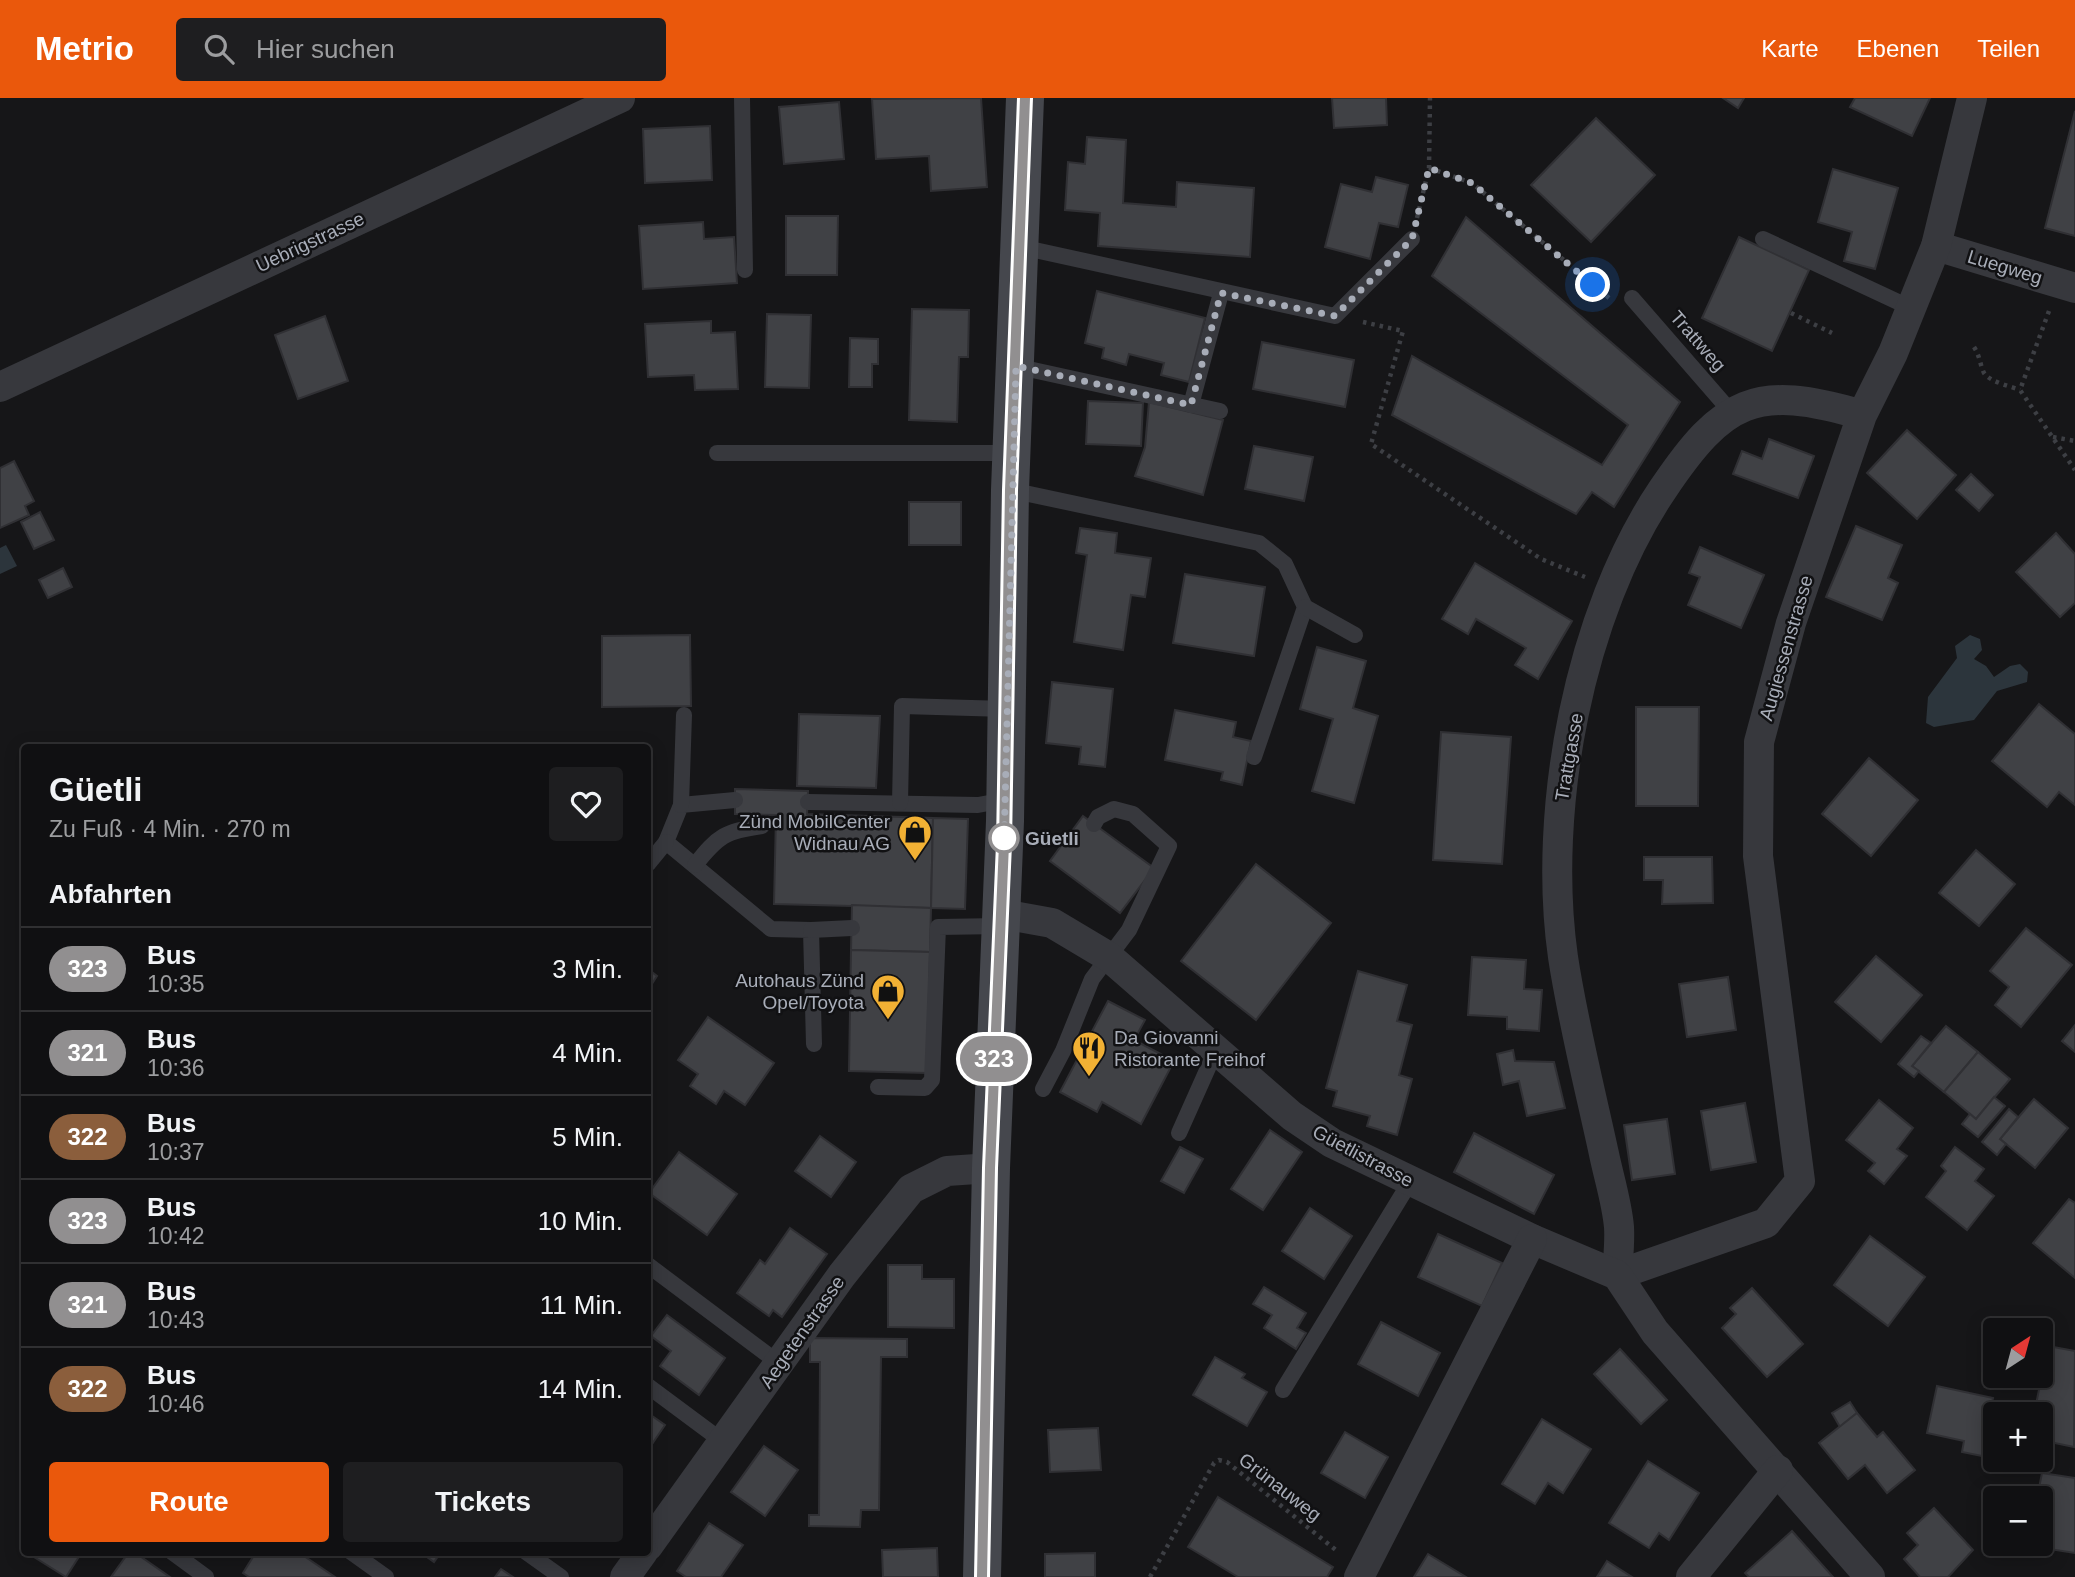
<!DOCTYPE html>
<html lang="de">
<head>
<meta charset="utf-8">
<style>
	:root { --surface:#101012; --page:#1e1e20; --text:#f1f3f6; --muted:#9c9d9f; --line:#303032; --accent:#ea580c }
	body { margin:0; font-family:Helvetica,sans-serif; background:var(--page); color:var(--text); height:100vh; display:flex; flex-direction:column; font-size:26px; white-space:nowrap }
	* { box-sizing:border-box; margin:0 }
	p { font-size:23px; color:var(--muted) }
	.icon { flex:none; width:38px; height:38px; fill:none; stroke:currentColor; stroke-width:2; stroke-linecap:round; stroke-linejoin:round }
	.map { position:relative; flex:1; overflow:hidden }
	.sheet { position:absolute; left:21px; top:646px; width:630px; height:812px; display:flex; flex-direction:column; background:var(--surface); border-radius:7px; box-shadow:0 4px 18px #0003,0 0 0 2px var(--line) }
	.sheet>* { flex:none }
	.badge { padding:0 14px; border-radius:23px; font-size:24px; line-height:46px }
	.needle { width:46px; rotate:36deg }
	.buttons { position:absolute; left:1983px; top:1220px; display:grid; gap:14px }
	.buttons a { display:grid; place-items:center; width:70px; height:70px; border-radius:7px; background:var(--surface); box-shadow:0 4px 18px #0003,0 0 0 2px var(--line); font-size:35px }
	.you { position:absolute; width:35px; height:35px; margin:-18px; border:5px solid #fff; border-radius:50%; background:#1a73e8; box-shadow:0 0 0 10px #1a73e833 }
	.map>.badge { position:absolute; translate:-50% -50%; box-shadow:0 0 0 4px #fff }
	h2 { padding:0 28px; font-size:26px; line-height:63px }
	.round { display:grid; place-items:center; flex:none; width:74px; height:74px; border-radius:7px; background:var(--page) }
	.head { display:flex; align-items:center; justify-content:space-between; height:119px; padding:0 28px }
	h1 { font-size:33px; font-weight:700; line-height:52px }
	.button { display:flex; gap:14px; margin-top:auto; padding:14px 28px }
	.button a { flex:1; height:80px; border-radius:7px; background:var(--accent); color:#fff; font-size:28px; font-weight:700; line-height:80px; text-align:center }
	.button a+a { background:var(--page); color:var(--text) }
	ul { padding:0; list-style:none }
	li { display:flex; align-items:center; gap:21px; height:84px; padding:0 28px; border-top:2px solid var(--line) }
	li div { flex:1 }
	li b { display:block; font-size:26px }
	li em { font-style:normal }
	li .badge { min-width:77px; font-weight:700; text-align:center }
	header { display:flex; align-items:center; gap:42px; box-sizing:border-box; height:98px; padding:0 35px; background:var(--accent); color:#fff }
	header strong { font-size:33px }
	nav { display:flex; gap:38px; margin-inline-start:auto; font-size:24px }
	.search { width:490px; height:63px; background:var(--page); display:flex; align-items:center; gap:18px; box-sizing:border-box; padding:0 24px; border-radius:7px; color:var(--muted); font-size:26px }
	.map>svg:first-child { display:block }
	.water { fill:#2c353c }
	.building { fill:#404145; stroke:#303034; stroke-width:2 }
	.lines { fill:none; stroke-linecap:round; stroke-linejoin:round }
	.path { stroke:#3d3f44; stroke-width:4.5; stroke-dasharray:3.5 5; stroke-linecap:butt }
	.lane { stroke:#37383d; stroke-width:16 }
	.street { stroke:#37383d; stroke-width:30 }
	.secondary { stroke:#45474d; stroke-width:38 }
	.line-casing { stroke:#fff; stroke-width:16 }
	.line { stroke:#918f90; stroke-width:10 }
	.walk { stroke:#a8adb8; stroke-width:7; stroke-dasharray:0 12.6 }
	.stop-dot { fill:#fff; stroke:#918f90; stroke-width:3.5 }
	.labels { text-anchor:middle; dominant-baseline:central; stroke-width:5; stroke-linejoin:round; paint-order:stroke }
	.street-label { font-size:19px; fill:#a8adb8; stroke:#111113 }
	.poi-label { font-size:19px; fill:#a8adb8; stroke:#111113; text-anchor:end }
	.stop-label { font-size:19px; font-weight:bold; fill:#a8adb8; stroke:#111113; text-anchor:start }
</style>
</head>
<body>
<header>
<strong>Metrio</strong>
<div class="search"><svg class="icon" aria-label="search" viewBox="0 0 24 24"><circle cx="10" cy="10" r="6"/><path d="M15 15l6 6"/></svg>Hier suchen</div>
<nav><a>Karte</a><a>Ebenen</a><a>Teilen</a></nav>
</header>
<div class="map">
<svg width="2075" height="1479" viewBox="0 0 2075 1479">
	<rect width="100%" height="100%" fill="#161618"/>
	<g class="water">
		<polygon points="6,447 17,468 0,476 0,450"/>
		<polygon points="1970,537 1980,541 1982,552 1974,561 1986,568 1994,579 2010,568 2020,566 2028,574 2027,584 1997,593 1974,622 1934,629 1926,625 1928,599 1957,560 1955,548"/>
	</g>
	<g class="building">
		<polygon points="981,0 987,89 931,93 929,58 876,61 872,1"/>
		<polygon points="1332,0 1386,0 1387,27 1334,30"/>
		<polygon points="1723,0 1744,0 1738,10"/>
		<polygon points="1855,0 1930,0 1912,38 1850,9"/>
		<polygon points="839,4 844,61 784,66 779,9"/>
		<polygon points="2075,13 2075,138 2045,130"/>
		<polygon points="1596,20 1655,77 1591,144 1531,87"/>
		<polygon points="710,28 712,82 645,85 643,31"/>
		<polygon points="1087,39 1126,42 1123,105 1176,109 1177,84 1254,90 1250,159 1098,148 1100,115 1065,112 1068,64 1085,66"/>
		<polygon points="1833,71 1898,90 1875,171 1844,163 1852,134 1818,124"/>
		<polygon points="1376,79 1408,87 1398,129 1379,125 1370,161 1325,149 1341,86 1372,94"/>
		<polygon points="786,118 838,118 837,177 786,177"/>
		<polygon points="1466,119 1680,304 1614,409 1592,394 1576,416 1392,317 1412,258 1602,367 1628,327 1432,178"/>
		<polygon points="703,124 704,141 734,139 737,185 643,191 639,128"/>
		<polygon points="1739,139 1809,172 1772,253 1702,220"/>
		<polygon points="1097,193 1205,220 1189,284 1161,277 1164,265 1129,256 1126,267 1102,260 1104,250 1085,245"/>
		<polygon points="912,211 969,212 968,259 959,259 957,324 909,322"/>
		<polygon points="767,216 811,217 809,290 765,289"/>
		<polygon points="325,218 348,283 298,301 275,237"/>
		<polygon points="711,223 711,235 735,234 738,291 695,292 694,277 648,279 645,226"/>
		<polygon points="850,240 878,241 878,266 872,266 872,289 849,289"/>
		<polygon points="1262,244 1354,262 1345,309 1253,291"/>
		<polygon points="1088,303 1143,305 1141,348 1086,346"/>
		<polygon points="1149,304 1223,322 1203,397 1135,378 1145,349"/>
		<polygon points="1907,332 1956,377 1917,421 1867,375"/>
		<polygon points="1769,341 1814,358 1798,400 1733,376 1742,353 1762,361"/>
		<polygon points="1254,348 1313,359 1304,403 1245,391"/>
		<polygon points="14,363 34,403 25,408 29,417 0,430 0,370"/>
		<polygon points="1971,376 1993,397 1979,413 1956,392"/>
		<rect x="909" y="404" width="52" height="43"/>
		<polygon points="40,414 54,442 34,451 21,424"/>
		<polygon points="1856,428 1902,447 1888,480 1898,485 1882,522 1826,499"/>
		<polygon points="1080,430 1117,435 1115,455 1151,460 1145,499 1131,497 1123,552 1074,544 1087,457 1076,455"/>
		<polygon points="2056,435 2075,456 2075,505 2060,519 2016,474"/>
		<polygon points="1700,449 1764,477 1741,530 1688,507 1700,479 1689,475"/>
		<polygon points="1475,465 1572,523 1538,581 1515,567 1526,550 1476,521 1468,536 1442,521"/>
		<polygon points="63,470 72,489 48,500 39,482"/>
		<polygon points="1185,476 1265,489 1254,558 1173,545"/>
		<polygon points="690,537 691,608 602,609 602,538"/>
		<polygon points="1317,549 1366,563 1353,610 1378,618 1354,705 1312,693 1333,621 1300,611"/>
		<polygon points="1052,584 1113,591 1105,669 1079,666 1081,649 1046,645"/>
		<polygon points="2039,606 2075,636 2075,707 2059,694 2047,709 1992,663"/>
		<polygon points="1636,609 1699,609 1698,708 1636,708"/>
		<polygon points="1175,612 1236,624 1233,639 1251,643 1242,687 1221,682 1223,674 1165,662"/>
		<polygon points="799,616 880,618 876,690 797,688"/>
		<polygon points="1441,634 1511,639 1502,766 1433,762"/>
		<polygon points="1869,660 1918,702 1871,758 1822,716"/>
		<polygon points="735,691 808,693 807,716 933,720 931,810 774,806 776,717 735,716"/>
		<polygon points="1083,718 1154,770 1120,815 1050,763"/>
		<polygon points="933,720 968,721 965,811 931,810"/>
		<polygon points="1976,752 2015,786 1979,828 1939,795"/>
		<polygon points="1644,759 1712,759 1713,805 1662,806 1663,782 1644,782"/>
		<polygon points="1256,766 1331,825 1256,922 1181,863"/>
		<polygon points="852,807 931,810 930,854 851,852"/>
		<polygon points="2026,830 2072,867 2021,929 1995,907 2009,889 1990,873"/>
		<polygon points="851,852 930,854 927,975 849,973"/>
		<polygon points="1876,858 1922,897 1881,944 1835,904"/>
		<polygon points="1472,859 1526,862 1524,891 1542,892 1539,933 1507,931 1507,919 1468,917"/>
		<polygon points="648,871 657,878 648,892"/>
		<polygon points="1358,873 1407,887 1397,923 1412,927 1399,977 1412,981 1397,1037 1367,1028 1370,1018 1333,1008 1337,993 1326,990"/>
		<polygon points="1728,879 1736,932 1687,939 1679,886"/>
		<polygon points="1108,903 1145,922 1134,942 1174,963 1141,1026 1102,1004 1097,1014 1060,994"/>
		<polygon points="708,919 774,965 745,1007 724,993 716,1006 690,988 698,976 678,962"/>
		<polygon points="2075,927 2075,954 2062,943"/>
		<polygon points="1946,928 1978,954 1944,994 1912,968"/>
		<polygon points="1921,938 1931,945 1912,968 1919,973 1914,979 1898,966"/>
		<polygon points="1513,952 1515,963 1554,964 1565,1010 1527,1018 1519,983 1503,987 1497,956"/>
		<polygon points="1978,954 2010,981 1976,1021 1944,994"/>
		<polygon points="1994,999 2005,1008 1978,1039 1962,1026 1970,1016 1976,1021"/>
		<polygon points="2034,1001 2068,1030 2035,1070 2000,1041"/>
		<polygon points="1879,1002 1913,1030 1897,1051 1907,1058 1884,1086 1868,1073 1875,1065 1846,1042"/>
		<polygon points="1745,1005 1756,1064 1711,1072 1701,1013"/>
		<polygon points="2009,1011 2018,1019 2000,1041 2006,1046 1997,1057 1982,1044"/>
		<polygon points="1667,1021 1675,1076 1632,1082 1624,1027"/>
		<polygon points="1270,1032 1302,1054 1263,1112 1231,1091"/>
		<polygon points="1474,1035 1554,1077 1534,1116 1454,1074"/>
		<polygon points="820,1038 856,1064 831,1099 795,1073"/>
		<polygon points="1180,1049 1203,1061 1184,1095 1161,1083"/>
		<polygon points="1955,1049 1984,1071 1975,1083 1994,1098 1967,1132 1926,1099 1946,1073 1941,1068"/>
		<polygon points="679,1054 737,1096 707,1137 649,1095"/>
		<polygon points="2069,1101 2075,1105 2075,1180 2033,1145"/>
		<polygon points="1310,1110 1352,1138 1324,1181 1282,1153"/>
		<polygon points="790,1130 827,1156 782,1219 773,1212 769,1218 737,1195 760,1162 765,1166"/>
		<polygon points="1438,1136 1502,1165 1482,1208 1418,1179"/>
		<polygon points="1870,1138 1925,1179 1888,1228 1834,1187"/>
		<polygon points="888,1167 922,1167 922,1181 954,1181 954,1230 888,1229"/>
		<polygon points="1264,1189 1306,1215 1297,1230 1306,1235 1296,1251 1264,1230 1272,1217 1253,1206"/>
		<polygon points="1752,1190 1803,1246 1767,1279 1722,1230 1736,1216 1730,1210"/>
		<polygon points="667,1217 725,1260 699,1297 660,1268 671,1253 651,1238"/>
		<polygon points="1381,1224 1440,1255 1418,1298 1358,1266"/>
		<polygon points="810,1240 907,1241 907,1259 881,1259 879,1412 861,1412 860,1429 809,1428 809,1417 819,1417 820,1264 810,1264"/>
		<polygon points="2048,1248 2075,1253 2074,1349 2040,1342 2040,1316 2034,1316"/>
		<polygon points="1620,1251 1667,1302 1641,1326 1594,1276"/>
		<polygon points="1215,1259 1245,1276 1242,1280 1267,1294 1247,1328 1193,1297"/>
		<polygon points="1937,1288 1993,1300 1990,1313 2002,1315 1995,1316 1992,1360 1962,1354 1964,1343 1927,1335"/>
		<polygon points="1850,1304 1857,1315 1840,1329 1832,1315"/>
		<polygon points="648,1315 665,1327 648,1352"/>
		<polygon points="1857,1315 1877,1339 1883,1334 1915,1372 1887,1395 1865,1367 1848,1381 1819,1345"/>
		<polygon points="1542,1321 1591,1351 1563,1395 1548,1385 1535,1406 1502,1386"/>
		<polygon points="1098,1330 1101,1372 1050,1374 1048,1332"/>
		<polygon points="1345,1334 1388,1359 1365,1400 1321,1375"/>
		<polygon points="764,1348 798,1372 765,1418 731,1394"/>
		<polygon points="1648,1363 1699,1395 1669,1442 1659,1435 1649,1450 1609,1425"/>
		<polygon points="2042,1375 2075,1380 2075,1455 2030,1448 2040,1446 2040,1400 2037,1400"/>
		<polygon points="1218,1399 1333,1469 1327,1479 1238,1479 1188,1449"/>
		<polygon points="1934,1410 1973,1452 1948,1479 1920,1479 1904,1461 1918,1447 1907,1435"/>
		<polygon points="709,1425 743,1447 721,1479 686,1479 677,1473"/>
		<polygon points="1792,1433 1833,1479 1749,1479 1745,1475"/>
		<polygon points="937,1450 938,1479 883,1479 882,1452"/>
		<polygon points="26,1454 82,1454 66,1479"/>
		<polygon points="129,1454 134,1454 170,1479 111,1479"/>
		<polygon points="256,1454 298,1454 335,1479 249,1479 243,1475"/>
		<polygon points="420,1454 441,1454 434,1464"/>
		<polygon points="1095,1455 1095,1479 1045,1479 1045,1456"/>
		<polygon points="1428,1456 1466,1479 1414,1479"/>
		<polygon points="1607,1463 1632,1479 1597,1479"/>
		<polygon points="501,1471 513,1479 495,1479"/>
	</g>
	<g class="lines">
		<g class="path">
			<polyline points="1429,70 1472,85 1609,200"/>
			<polyline points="1417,120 1429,70 1430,0"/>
			<polyline points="2049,213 2020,292 2075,372"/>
			<polyline points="1791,215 1832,235"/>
			<polyline points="1363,224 1403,233 1371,346 1541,461 1585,479"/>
			<path d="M 1974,249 C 1980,258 1980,267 1984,275 C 1990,284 2010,288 2020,292"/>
			<polyline points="2053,339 2075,343"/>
			<polyline points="1150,1479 1214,1365 1219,1362 1227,1364 1337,1453"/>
		</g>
		<g class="lane">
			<polyline points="742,0 745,172"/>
			<polyline points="1763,141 1911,210"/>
			<polyline points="1021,149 1335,218 1412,141"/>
			<polyline points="1632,200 1732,315"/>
			<polyline points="1015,268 1220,313"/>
			<polyline points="1191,307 1221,195"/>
			<polyline points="717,355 1011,355"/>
			<polyline points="1010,392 1259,445 1285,466 1305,509 1254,659"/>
			<polyline points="1305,509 1355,537"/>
			<polyline points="735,702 681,707 666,744 771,831 811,832 814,946"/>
			<polyline points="808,704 978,707 1005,702"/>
			<polyline points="900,705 902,608 1006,611"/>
			<polyline points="681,707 684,617"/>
			<polyline points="648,766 666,744"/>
			<path d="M 695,767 C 718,738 725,733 762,728"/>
			<polyline points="811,832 852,830"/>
			<polyline points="878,989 925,990 932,982 938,829 1001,828"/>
			<polyline points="1043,991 1063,953 1092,881 1129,832 1169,748 1133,716 1114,711 1098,719 1094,726"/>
			<polyline points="1179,1035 1216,952"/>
			<polyline points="648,1167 780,1266"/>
			<polyline points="648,1288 722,1343"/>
			<polyline points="1283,1292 1410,1084"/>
			<polyline points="172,1454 206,1479"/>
			<polyline points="351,1454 386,1479"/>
			<polyline points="526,1454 561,1479"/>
		</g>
		<g class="street">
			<polyline points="1936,148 2075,190"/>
			<polyline points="0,289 620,0"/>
			<path d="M 1862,317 C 1755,285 1723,302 1663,391 C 1579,515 1542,712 1563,859 C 1573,925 1590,991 1604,1056 C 1609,1080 1617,1105 1619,1129 C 1620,1145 1618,1161 1617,1177 L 1766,1125 L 1800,1083 L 1758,758 L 1759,644 L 1791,525 L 1862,317 L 1893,255 L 1936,148 L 1972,0"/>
			<polyline points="1002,816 1052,825 1109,859 1292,1018 1332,1045 1532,1141 1617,1177 1655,1234 1870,1479"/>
			<polyline points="648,1448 842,1177 911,1091 947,1073 991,1070"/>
			<polyline points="625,1479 643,1454"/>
			<polyline points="1359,1479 1532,1141"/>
			<polyline points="1691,1479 1778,1372"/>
		</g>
		<polyline class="secondary" points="982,1479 991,1070 1005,723 1010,392 1025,0"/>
	</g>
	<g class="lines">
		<g class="line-casing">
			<polyline id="line" points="982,1479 990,1070 1004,746 1010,392 1025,0"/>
		</g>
		<use href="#line" class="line"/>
		<polyline class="walk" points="1004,740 1004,746 1016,268 1191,307 1221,195 1335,218 1412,141 1429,70 1472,85 1593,187"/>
	</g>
	<defs>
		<g id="shop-pin" transform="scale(1.75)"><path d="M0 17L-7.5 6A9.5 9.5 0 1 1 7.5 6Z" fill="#f2b134" stroke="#111113"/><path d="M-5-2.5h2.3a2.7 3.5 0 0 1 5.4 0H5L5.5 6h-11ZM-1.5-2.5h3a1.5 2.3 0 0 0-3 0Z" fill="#111"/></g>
		<g id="restaurant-pin" transform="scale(1.75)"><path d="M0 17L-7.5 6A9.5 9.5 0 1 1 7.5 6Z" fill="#f2b134" stroke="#111113"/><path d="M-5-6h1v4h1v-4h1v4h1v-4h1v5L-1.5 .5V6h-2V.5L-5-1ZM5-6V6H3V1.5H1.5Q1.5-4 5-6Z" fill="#111"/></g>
	</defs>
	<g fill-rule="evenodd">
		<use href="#shop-pin" x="915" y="734"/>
		<use href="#shop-pin" x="888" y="893"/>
		<use href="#restaurant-pin" x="1089" y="950"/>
	</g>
	<circle class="stop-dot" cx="1004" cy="740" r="14"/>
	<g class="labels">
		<g class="street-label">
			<text transform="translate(310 144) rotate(-25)">Uebrigstrasse</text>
			<text transform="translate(2005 169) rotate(17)">Luegweg</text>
			<text transform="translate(1698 243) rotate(49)">Trattweg</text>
			<text transform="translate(1786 550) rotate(-74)">Augiessenstrasse</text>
			<text transform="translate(1569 659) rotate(-80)">Trattgasse</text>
			<text transform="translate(1363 1058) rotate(28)">Güetlistrasse</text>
			<text transform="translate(802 1234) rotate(-55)">Aegetenstrasse</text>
			<text transform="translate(1280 1389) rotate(38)">Grünauweg</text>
		</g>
		<g class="poi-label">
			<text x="890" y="723">Zünd MobilCenter<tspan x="890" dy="22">Widnau AG</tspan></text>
			<text x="864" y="882">Autohaus Zünd<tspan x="864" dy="22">Opel/Toyota</tspan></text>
			<text x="1114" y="939" text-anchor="start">Da Giovanni<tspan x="1114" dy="22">Ristorante Freihof</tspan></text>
		</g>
		<g class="stop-label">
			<text x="1025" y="740">Güetli</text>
		</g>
	</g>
</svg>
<div class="buttons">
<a><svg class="needle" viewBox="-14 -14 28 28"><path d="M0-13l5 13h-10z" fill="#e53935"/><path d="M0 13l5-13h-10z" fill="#9c9d9f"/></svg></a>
<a>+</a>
<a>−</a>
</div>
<div class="you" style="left:1593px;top:187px"></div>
<b class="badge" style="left:994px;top:961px;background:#918f90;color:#fff">323</b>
<section class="sheet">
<div class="head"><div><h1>Güetli</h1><p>Zu Fuß · 4 Min. · 270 m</p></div><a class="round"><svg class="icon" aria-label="heart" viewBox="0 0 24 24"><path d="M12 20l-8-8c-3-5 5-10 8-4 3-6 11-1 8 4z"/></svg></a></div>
<h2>Abfahrten</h2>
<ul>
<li><span class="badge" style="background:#918f90;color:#fff">323</span><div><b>Bus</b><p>10:35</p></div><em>3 Min.</em></li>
<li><span class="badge" style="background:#918f90;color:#fff">321</span><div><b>Bus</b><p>10:36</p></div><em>4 Min.</em></li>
<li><span class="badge" style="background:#8b5e3c;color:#fff">322</span><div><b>Bus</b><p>10:37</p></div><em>5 Min.</em></li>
<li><span class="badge" style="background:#918f90;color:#fff">323</span><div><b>Bus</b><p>10:42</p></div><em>10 Min.</em></li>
<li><span class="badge" style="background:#918f90;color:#fff">321</span><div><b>Bus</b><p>10:43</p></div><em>11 Min.</em></li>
<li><span class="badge" style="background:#8b5e3c;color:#fff">322</span><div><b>Bus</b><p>10:46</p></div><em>14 Min.</em></li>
</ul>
<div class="button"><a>Route</a><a>Tickets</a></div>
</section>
</div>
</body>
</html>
